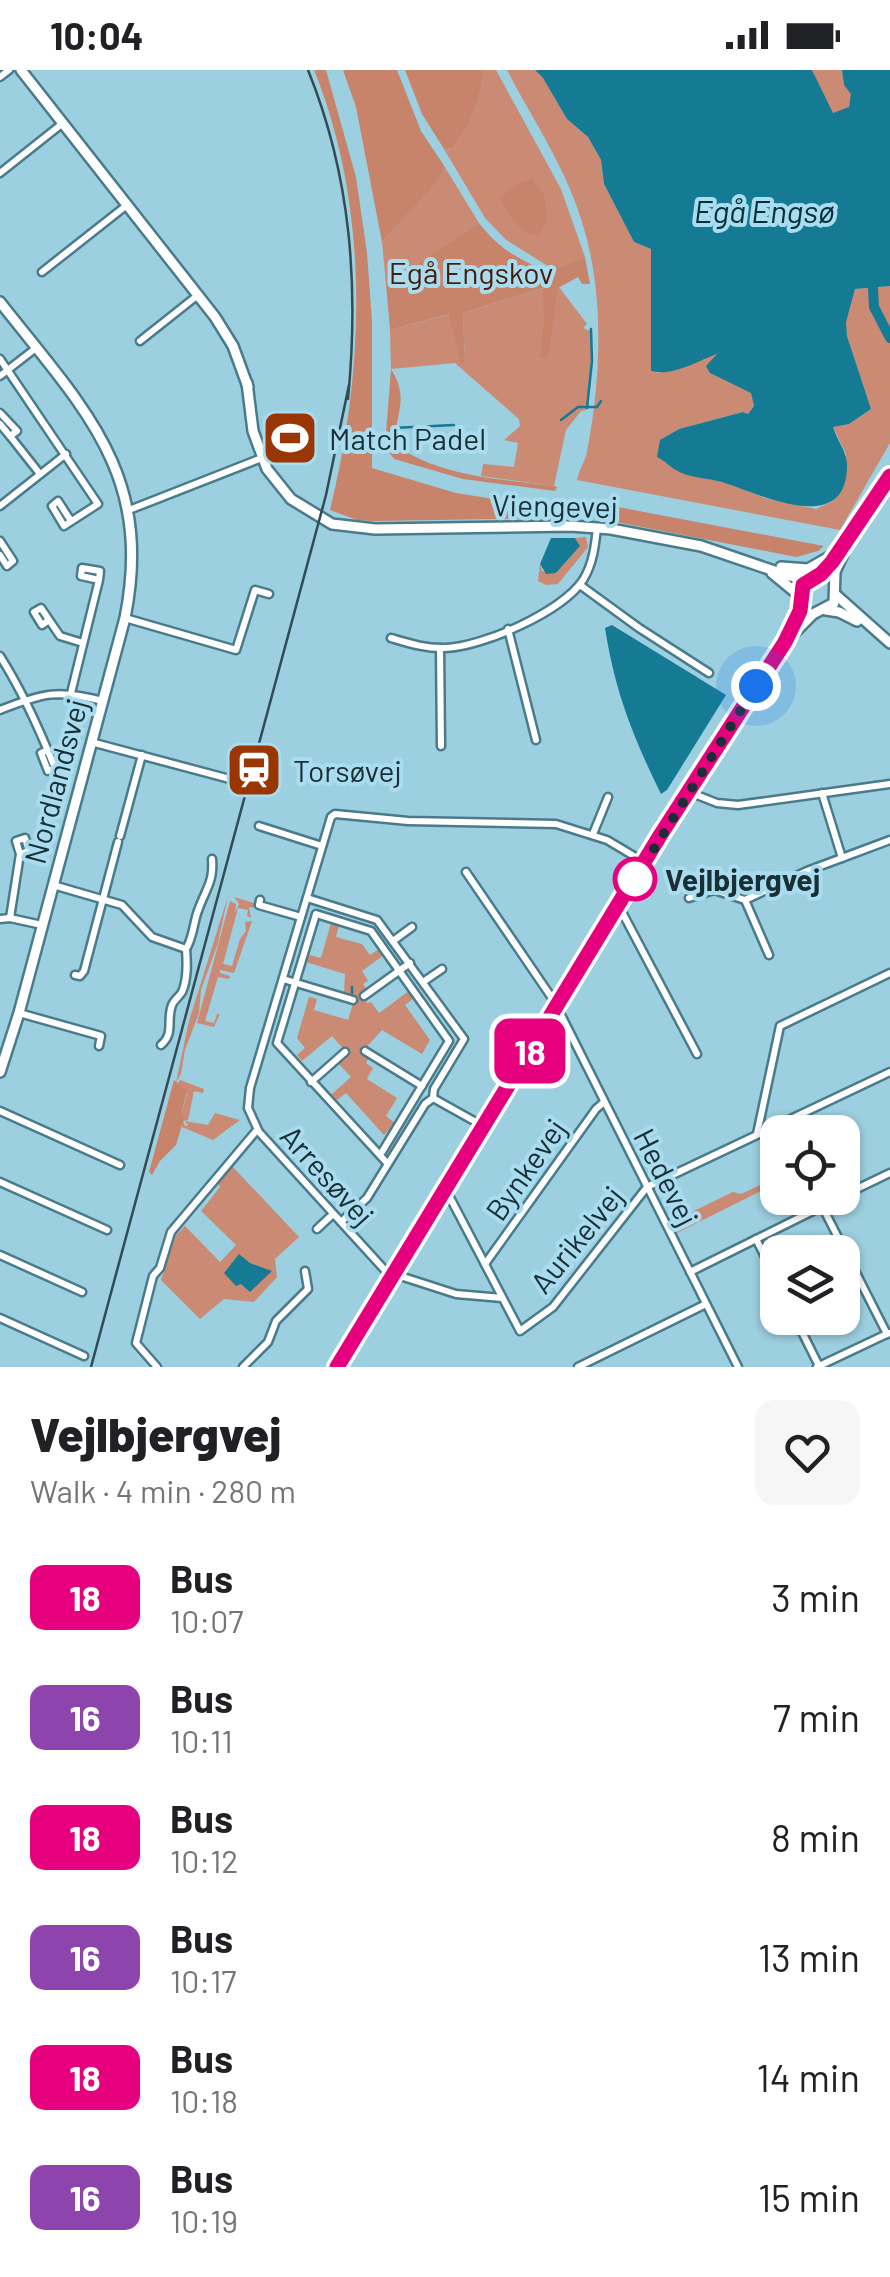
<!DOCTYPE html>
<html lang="en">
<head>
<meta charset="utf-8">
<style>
	:root { --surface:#fff; --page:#f6f6f6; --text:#202124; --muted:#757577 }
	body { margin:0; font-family:Barlow,sans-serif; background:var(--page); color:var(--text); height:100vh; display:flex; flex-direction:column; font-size:38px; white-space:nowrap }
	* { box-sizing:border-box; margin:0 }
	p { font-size:32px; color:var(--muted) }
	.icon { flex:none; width:55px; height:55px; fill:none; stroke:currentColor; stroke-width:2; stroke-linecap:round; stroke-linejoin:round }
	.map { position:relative; height:1297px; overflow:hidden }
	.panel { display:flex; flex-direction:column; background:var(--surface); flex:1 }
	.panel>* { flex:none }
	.badge { padding:0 20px; border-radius:15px; font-size:35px; line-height:65px }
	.tools { position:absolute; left:760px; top:1045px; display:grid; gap:20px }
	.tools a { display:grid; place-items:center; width:100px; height:100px; border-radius:20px; background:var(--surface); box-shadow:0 2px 8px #0004; font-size:50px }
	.you { position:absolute; width:50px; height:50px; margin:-25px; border:8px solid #fff; border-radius:50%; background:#1a73e8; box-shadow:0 0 0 15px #1a73e833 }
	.map>.badge { position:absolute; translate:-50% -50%; box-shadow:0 0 0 5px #fff }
	.round { display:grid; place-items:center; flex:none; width:105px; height:105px; border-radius:20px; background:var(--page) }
	.summary { display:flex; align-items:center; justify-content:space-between; height:170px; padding:0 30px }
	h1 { font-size:48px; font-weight:800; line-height:75px }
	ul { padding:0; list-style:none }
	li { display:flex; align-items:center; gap:30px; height:120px; padding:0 30px }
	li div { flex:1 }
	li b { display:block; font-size:38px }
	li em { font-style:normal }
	li .badge { min-width:110px; font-weight:700; text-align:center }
	.status { display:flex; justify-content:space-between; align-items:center; height:70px; padding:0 50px; background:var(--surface); direction:ltr }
	.status svg { height:28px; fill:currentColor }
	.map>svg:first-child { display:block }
	.green { fill:#cb8a73 }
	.forest { fill:#c8836b }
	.water { fill:#157a93 }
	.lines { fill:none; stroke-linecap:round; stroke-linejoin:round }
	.stream { stroke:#157a93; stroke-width:2.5 }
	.river { stroke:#157a93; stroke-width:10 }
	.street-casing { stroke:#4a7b8b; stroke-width:11 }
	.secondary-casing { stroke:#4a7b8b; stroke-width:14 }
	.street { stroke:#fff; stroke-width:6 }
	.secondary { stroke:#fff; stroke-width:9 }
	.tram { stroke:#314c54; stroke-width:2.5 }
	.line-casing { stroke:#fff; stroke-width:22 }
	.line { stroke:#e6007e; stroke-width:15 }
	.walk { stroke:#192e35; stroke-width:10; stroke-dasharray:0 18 }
	.stop-dot { fill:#fff; stroke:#e6007e; stroke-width:5 }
	.labels { text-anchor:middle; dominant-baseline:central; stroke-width:8; stroke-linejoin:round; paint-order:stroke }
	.park-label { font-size:30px; fill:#491c0b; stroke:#a9dcee }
	.poi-label { font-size:30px; fill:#192e35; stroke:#a9dcee; text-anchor:start }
	.street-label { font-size:30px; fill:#192e35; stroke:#a9dcee }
	.stop-label { font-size:30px; font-weight:bold; fill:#192e35; stroke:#a9dcee; text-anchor:start }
	.water-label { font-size:32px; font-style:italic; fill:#04303c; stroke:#a9dcee }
</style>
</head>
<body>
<div class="status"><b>10:04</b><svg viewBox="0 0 49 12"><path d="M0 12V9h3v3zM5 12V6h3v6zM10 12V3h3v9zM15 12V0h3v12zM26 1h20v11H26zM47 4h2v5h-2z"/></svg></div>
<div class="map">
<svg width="890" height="1297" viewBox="0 0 890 1297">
	<rect width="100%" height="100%" fill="#9ccfe0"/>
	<g class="green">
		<path d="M 483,0 L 496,0 L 561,119 L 585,187 L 554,200 L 505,169 L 485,148 L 444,79 L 453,78 C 467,57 484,26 483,0 Z"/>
		<path d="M 507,0 L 535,0 L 543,7 L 567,49 L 588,67 L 601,90 L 604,114 L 634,172 L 651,179 L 651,301 L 658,303 L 717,284 L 710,303 L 751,322 L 754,336 L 748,344 L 743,342 L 679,359 L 660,370 L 663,390 L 683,403 L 724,412 L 765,428 L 816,439 L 833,431 L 846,384 L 833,357 L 849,354 L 871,339 L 847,266 L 845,252 L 855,219 L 890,216 L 890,373 L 840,460 L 577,410 C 579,399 585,392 587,382 C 601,308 605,225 582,152 C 566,98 533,50 507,0 Z"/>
		<path d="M 812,0 L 842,0 L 844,15 L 852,24 L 848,40 L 833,43 C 826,36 817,11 812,0 Z"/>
		<polygon points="443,94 479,153 386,214 382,172 432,118"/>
		<polygon points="559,217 587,254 583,258 592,262 591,312 586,340 581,341 566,360 554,416 481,406 483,394 514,397 518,373 504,370 520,356 519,349 455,293 391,299 390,260 450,244 460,292 465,291 463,243 544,218 544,252"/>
		<polygon points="586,467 588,477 558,514 546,515 538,511 540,494 542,501 556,503 580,476 575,468"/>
		<polygon points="228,826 218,873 201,920 199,943 185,980 181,1004 176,1012 189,951"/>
		<polygon points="234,827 257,834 256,838 249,837 251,848 247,846 248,840 238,838 223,894 232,896 240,869 246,861 245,852 252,851 234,903 220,900 220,903 230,906 229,909 218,907 205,951 214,953 217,944 220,944 214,957 197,953 230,831 236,834 235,843 239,834"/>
		<polygon points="331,853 339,856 336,867 362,874 370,885 379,879 384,885 362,901 368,911 363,914 367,920 362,924 367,933 371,932 379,943 409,921 414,928 405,935 430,970 422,984 382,960 362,982 369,987 366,993 373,998 367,1009 397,1028 386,1046 395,1053 384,1065 346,1023 337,1030 331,1025 351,1007 338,993 347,983 332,966 302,991 297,985 305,978 297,968 309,927 317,929 314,940 348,950 355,927 344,924 345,904 306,892 310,885 321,888"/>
		<polygon points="180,1010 204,1019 203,1023 194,1021 188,1050 183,1051 185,1056 188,1055 185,1051 208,1055 215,1043 240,1050 213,1070 182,1057 181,1045 187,1024 178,1013"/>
		<polygon points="231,1095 299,1167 275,1189 277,1207 254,1232 224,1229 200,1249 161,1210 176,1165 185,1156 220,1192 236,1175 201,1141 220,1117 217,1112"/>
		<polygon points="777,1107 777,1113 675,1164 669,1153 733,1122 741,1124"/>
	</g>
	<g class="forest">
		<path d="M 314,0 L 326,0 L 356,107 L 367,183 L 372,252 L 372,398 L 456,423 L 563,440 L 565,431 L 570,431 L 565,448 L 373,451 L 357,450 L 330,440 C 365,298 370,138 314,0 Z"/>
		<polygon points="343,0 397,0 421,61 443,94 443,101 432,118 382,172 356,37"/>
		<path d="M 405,0 L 483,0 C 484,26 467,58 453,78 L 444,79 L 422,44 Z"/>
		<path d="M 531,109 L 544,124 L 547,152 L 538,165 C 519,164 509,144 499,129 L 517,114 Z"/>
		<path d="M 479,153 C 500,180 517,188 548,202 L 585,187 L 590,214 L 582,214 L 578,207 L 558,218 L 548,287 L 540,288 L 544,252 L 543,218 L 463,243 L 465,292 L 460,292 L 449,244 L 390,260 L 386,214 Z"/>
		<path d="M 391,299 C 410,329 395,342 395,375 C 441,407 500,409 554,416 L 557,417 L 555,421 L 463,409 L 394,389 L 385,376 Z"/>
		<polygon points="586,431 824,476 818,481 796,487 591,447"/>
		<polygon points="174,1010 187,1021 181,1045 184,1048 176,1075 160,1091 152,1105 149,1102"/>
	</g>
	<g class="water">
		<path d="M 535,0 L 812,0 L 833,43 L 849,37 L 851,24 L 844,15 L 842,0 L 890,0 L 890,216 L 855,219 L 846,252 L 847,266 L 871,339 L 849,354 L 833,357 C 837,370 846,380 847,394 C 848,469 760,424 722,412 C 707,408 689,408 676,400 C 670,397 665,391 657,387 L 660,370 L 679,359 L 743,342 L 748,344 L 754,336 L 751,323 L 710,303 L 706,296 L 717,284 C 697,291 672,307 651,301 L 651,179 L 634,172 L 604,114 L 601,90 L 588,67 L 567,49 L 543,8 Z"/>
		<polygon points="551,468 575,468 580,476 556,503 546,504 540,494"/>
		<path d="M 612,555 L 726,625 L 667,720 L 661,724 C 633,667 615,622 605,558 Z"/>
		<polygon points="239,1184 250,1193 272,1201 250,1222 241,1214 236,1216 224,1203"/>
	</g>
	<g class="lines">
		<g class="stream">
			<polyline points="587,338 592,291 591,259"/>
			<polyline points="561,350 578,337 597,337 601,331"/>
			<polyline points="393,358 454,355"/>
			<polyline points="352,917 352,923"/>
		</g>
		<polyline class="river" points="873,218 874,237 890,268"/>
		<g class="street-casing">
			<g id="street">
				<polyline points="0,7 9,0"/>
				<polyline points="0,103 63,53"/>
				<polyline points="42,202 127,135"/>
				<polyline points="140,271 198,225"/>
				<polyline points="0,289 98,434 64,456 52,436 58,431 71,451"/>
				<polyline points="0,306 36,278"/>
				<polyline points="0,343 17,361 10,366 40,404"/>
				<polyline points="0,354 10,366"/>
				<polyline points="0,436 66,384"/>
				<polyline points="129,440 267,386"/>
				<polyline points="0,471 13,491 7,496 0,485"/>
				<polyline points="580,515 639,558 709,603"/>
				<polyline points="125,548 236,580 255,520 269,524"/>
				<polyline points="49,550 42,555 34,542 41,538 60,566 83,573"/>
				<polyline points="508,559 536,670"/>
				<path d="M 391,568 C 408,573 427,579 445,578 C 482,577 562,542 583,510 C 593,494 595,476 597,458"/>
				<polyline points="440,578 441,676"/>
				<path d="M 0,586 C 23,622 39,658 55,698 L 48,701 L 41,683 L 48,680"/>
				<polyline points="71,623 99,510 100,501 82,498 81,506 99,510"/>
				<path d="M 0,640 C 43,623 58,619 103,631"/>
				<polyline points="91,672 241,712"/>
				<polyline points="689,722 717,733 738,735 890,714"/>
				<polyline points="822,723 842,788"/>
				<polyline points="259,756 322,776"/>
				<polyline points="593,764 608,727"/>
				<polyline points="120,766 142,685"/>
				<polyline points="466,802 554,931 738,1297"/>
				<path d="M 53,815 L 122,835 L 152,867 L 186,879 C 194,866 193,852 199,838 C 206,819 214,811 212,789"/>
				<polyline points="307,828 377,850 464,969 434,1019 433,1028 425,1034 367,1128 341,1152"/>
				<polyline points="689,828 714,820 745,830 769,885"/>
				<polyline points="260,830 259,835 301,847"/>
				<polyline points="745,830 807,801 890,770"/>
				<polyline points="617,839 623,844 697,984"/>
				<polyline points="10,848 20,784 16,771 25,768 29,781 20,784"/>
				<polyline points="0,849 10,848 42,855"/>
				<polyline points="393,871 412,857"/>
				<polyline points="75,905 80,906 84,901 118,772"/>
				<polyline points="283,909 353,930"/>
				<polyline points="423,912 442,899"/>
				<polyline points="364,926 410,893"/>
				<polyline points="19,943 101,966 99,976"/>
				<path d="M 161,975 C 175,963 166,951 172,935 C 174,930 179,927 182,922 C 188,909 187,892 186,879"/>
				<polyline points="365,981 422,1016"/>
				<polyline points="311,1012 345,982"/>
				<polyline points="433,1028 483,1056"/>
				<polyline points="0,1041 120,1095"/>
				<polyline points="757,1064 780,956 890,903"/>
				<polyline points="382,1082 449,971 371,861 316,844 277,973 388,1094"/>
				<polyline points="0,1112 107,1160"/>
				<polyline points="445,1118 520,1261 553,1237 647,1117 890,1002"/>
				<polyline points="842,1126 890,1103"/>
				<polyline points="822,1136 887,1264"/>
				<polyline points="317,1159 333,1144"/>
				<polyline points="756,1169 778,1212"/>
				<polyline points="0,1185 82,1222"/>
				<polyline points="485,1194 596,1039 604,1032"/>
				<polyline points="690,1202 839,1128"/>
				<polyline points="394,1204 456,1224 502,1228"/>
				<polyline points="392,1208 259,1062 248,1038 250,1018 331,747 335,744 408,751 556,754 607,770 644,792"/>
				<polyline points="0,1248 84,1286"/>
				<polyline points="795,1248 819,1296"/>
				<polyline points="157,1297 136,1273 153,1206 160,1198 171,1162 257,1060"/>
				<polyline points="243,1297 268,1272 276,1251 308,1219 305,1201"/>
				<polyline points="578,1297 706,1234"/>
				<polyline points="817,1297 889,1263"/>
			</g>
		</g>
		<g class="secondary-casing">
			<g id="secondary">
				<polyline points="21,0 215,247 233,276 248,317"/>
				<path d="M 0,232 C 83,338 154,403 125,548 L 19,943 L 0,1002"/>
				<polyline points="247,313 253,361 267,399 291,429 332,454 375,459 570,456 611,459 701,476 789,506 811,508"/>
				<polyline points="853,464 890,406"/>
				<polyline points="781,497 808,499 831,486"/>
				<polyline points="772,503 800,526"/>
				<polyline points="836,525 890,573"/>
				<polyline points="826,540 839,542 857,551"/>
				<polyline points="794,563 813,544 834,533 835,502 844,482"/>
				<polyline points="337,1297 661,764 785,572 800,541 803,515 823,501 856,460"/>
			</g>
		</g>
		<use href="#street" class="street"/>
		<use href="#secondary" class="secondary"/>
		<g class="tram">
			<path d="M 308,0 C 351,106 359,216 348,329"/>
			<polyline points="91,1297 326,425 349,315"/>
		</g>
	</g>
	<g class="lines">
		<g class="line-casing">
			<polyline id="line" points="337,1297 661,764 785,572 800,541 803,515 821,504 832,492 890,406"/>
		</g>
		<use href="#line" class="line"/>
		<polyline class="walk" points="635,809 756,616"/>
	</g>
	<defs>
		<g id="stadium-square" transform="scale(2.875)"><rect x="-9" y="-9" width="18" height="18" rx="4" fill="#9a3604" stroke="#a9dcee"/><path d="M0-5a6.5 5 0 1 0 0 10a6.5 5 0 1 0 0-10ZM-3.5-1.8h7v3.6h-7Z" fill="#fff"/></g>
		<g id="station-square" transform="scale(2.875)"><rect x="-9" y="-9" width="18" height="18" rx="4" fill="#9a3604" stroke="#a9dcee"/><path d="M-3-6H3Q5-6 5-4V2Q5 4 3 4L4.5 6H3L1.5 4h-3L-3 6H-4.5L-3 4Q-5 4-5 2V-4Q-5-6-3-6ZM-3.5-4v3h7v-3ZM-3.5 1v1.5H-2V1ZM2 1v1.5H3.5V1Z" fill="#fff"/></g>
	</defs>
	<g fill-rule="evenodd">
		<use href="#stadium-square" x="290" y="368"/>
		<use href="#station-square" x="254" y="700"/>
	</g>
	<circle class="stop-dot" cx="635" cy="809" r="20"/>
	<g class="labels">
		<g class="park-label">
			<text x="471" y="202">Egå Engskov</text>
		</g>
		<g class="poi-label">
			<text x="329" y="368">Match Padel</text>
			<text x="293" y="700">Torsøvej</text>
		</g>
		<g class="street-label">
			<text transform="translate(555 435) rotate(1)">Viengevej</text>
			<text transform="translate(55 711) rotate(-75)">Nordlandsvej</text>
			<text transform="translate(525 1099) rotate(-55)">Bynkevej</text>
			<text transform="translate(328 1105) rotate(48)">Arresøvej</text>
			<text transform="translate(667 1107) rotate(63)">Hedevej</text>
			<text transform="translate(576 1169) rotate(-51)">Aurikelvej</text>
		</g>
		<g class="stop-label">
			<text x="665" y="809">Vejlbjergvej</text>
		</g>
		<g class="water-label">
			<text x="764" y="140">Egå Engsø</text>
		</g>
	</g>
</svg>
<div class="tools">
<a><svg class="icon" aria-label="locate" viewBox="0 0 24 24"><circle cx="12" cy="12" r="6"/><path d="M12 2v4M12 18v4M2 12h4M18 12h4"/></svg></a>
<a><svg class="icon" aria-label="layers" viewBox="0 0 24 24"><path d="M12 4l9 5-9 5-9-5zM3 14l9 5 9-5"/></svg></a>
</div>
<div class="you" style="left:756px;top:616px"></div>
<b class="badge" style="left:530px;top:981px;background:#e6007e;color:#fff">18</b>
</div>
<section class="panel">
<div class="summary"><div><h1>Vejlbjergvej</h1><p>Walk · 4 min · 280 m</p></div><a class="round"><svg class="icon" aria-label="heart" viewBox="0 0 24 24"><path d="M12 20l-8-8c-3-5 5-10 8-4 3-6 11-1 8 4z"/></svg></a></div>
<ul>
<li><span class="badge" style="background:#e6007e;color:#fff">18</span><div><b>Bus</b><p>10:07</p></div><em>3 min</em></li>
<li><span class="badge" style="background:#8e44ad;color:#fff">16</span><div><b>Bus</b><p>10:11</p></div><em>7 min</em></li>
<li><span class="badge" style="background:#e6007e;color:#fff">18</span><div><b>Bus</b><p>10:12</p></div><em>8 min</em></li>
<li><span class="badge" style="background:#8e44ad;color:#fff">16</span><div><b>Bus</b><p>10:17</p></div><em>13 min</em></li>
<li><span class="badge" style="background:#e6007e;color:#fff">18</span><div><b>Bus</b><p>10:18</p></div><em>14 min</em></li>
<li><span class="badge" style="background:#8e44ad;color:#fff">16</span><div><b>Bus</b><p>10:19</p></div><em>15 min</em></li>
</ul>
</section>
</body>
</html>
